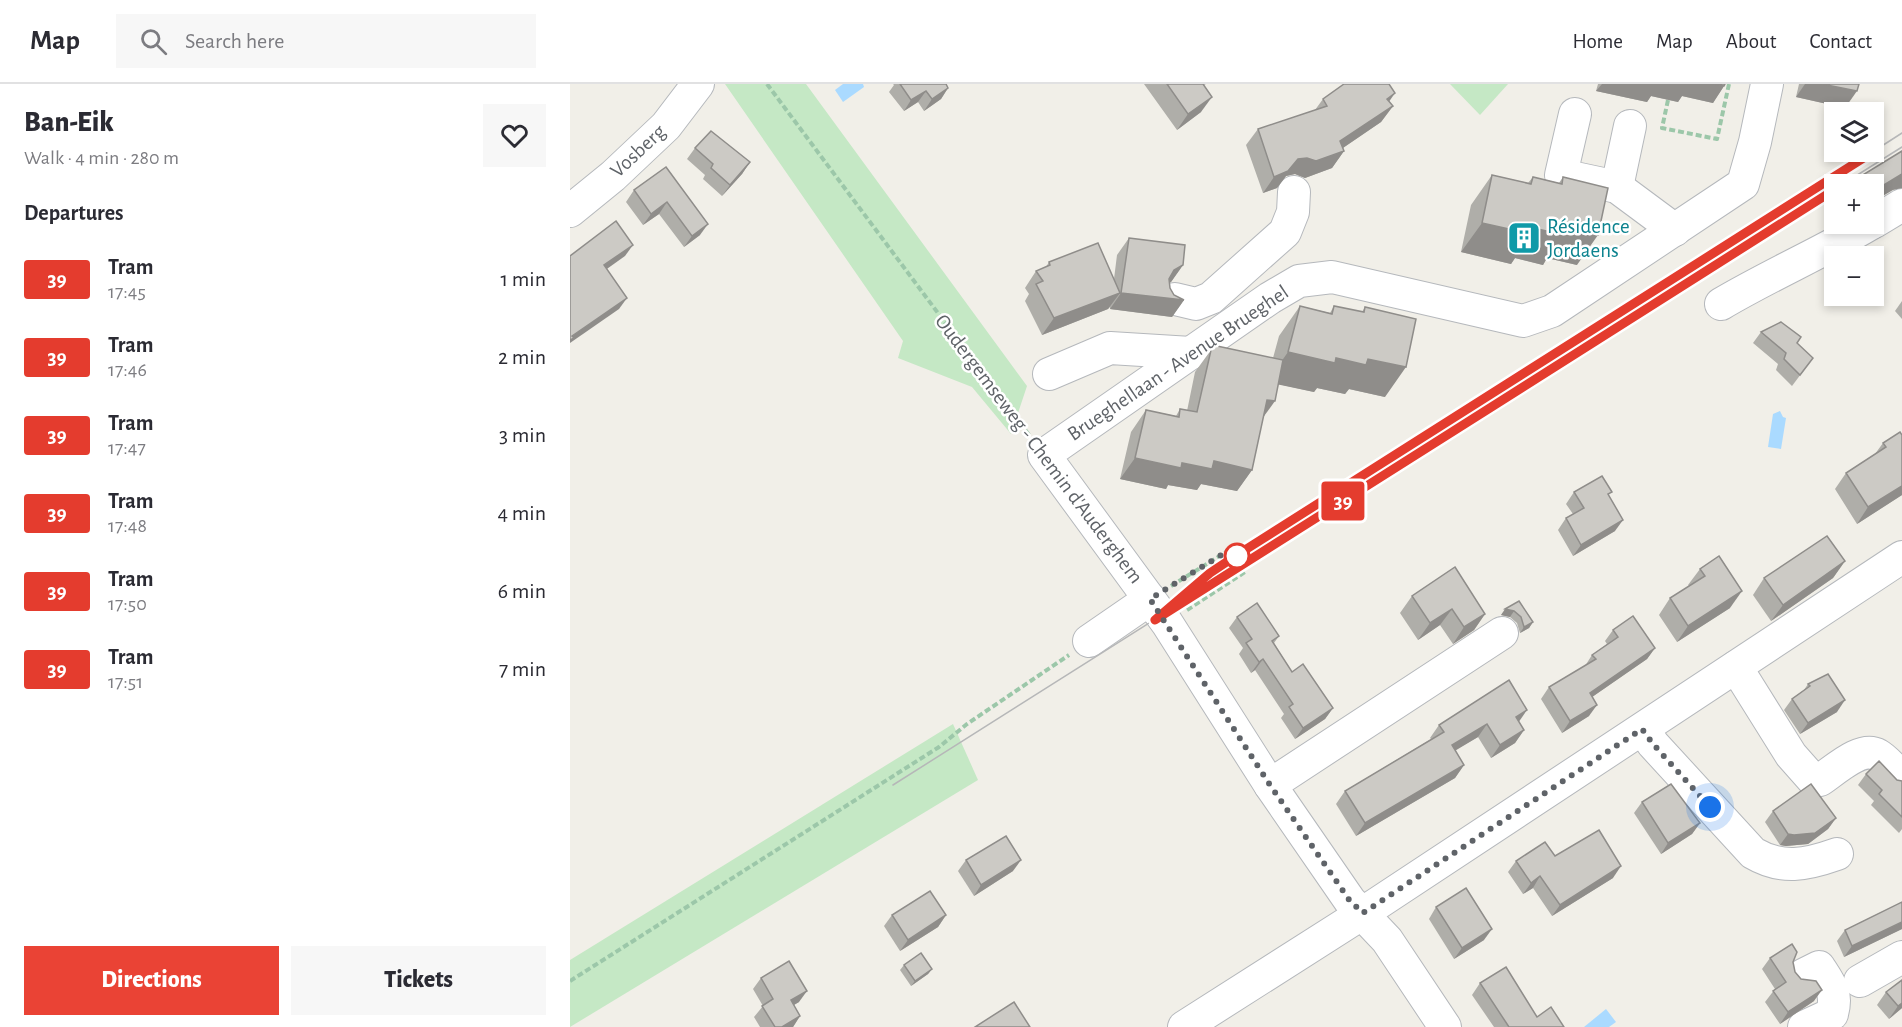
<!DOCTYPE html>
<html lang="en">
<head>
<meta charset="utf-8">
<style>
	:root { --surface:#fff; --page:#f7f7f7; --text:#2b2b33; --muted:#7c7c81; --line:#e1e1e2; --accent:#ea4335 }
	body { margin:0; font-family:"Alegreya Sans",sans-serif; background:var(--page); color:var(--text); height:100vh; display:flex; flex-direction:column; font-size:22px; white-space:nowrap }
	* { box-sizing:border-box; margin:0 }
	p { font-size:20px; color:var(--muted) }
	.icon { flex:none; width:33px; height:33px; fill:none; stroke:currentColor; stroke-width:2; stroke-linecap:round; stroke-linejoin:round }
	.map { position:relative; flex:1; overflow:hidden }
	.side { display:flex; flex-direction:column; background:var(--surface); width:570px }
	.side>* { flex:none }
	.badge { padding:0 12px; border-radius:4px; font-size:21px; line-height:39px }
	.buttons { position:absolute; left:1254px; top:18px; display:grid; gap:12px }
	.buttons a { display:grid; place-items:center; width:60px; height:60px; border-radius:0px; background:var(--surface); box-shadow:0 3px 9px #0003; font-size:30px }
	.you { position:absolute; width:30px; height:30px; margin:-15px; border:4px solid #fff; border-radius:50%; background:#1a73e8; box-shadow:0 0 0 9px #1a73e833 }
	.map>.badge { position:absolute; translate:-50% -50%; box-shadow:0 0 0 3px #fff }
	h2 { padding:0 24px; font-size:22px; line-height:54px }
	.round { display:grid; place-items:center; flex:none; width:63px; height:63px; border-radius:0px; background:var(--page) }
	.headline { display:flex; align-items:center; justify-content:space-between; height:102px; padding:0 24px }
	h1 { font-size:28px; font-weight:800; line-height:45px }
	.button { display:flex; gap:12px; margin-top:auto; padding:12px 24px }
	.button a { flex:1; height:69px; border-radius:0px; background:var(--accent); color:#fff; font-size:24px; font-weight:800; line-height:69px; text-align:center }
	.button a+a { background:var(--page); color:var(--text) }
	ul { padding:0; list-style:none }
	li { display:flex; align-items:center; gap:18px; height:78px; padding:0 24px }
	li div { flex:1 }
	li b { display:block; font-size:22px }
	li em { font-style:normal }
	li .badge { min-width:66px; font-weight:700; text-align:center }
	header { display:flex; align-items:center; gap:36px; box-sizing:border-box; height:84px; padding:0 30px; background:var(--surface); border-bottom:2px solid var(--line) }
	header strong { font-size:28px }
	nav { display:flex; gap:33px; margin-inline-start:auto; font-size:21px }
	.search { width:420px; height:54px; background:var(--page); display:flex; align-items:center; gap:15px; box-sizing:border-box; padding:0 21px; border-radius:0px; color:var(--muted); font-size:22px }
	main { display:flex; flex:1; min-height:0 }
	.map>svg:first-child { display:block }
	.green { fill:#c5e8c5 }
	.water { fill:#aadaff }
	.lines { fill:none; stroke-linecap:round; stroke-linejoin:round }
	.minor-casing { stroke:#b5b8bc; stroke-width:34 }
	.path { stroke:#9cc7a9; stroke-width:4; stroke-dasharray:6 3; stroke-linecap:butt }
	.minor { stroke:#fff; stroke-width:32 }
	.tram { stroke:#b6b7b8; stroke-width:1.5 }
	.wall { fill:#afaea9 }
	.shaded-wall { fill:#8f8d8a }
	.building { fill:#cccac5; stroke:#8f8d8a; stroke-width:1.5 }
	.line-casing { stroke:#fff; stroke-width:14 }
	.line { stroke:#e43c2e; stroke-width:9 }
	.walk { stroke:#5f6368; stroke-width:6; stroke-dasharray:0 10.8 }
	.stop-dot { fill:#fff; stroke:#e43c2e; stroke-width:3 }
	.labels { text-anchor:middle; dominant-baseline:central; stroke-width:5; stroke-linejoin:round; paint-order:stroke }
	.street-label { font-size:21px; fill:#5f6368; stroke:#fff }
	.culture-label { font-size:21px; fill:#0d838f; stroke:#fff; text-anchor:start }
</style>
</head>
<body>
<header>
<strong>Map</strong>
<div class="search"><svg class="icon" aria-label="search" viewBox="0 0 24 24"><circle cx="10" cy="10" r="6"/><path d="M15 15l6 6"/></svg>Search here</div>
<nav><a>Home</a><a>Map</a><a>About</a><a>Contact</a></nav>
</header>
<main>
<section class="side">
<div class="headline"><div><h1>Ban-Eik</h1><p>Walk · 4 min · 280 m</p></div><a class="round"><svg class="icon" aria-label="heart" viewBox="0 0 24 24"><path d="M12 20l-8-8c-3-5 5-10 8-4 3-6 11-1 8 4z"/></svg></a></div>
<h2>Departures</h2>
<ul>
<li><span class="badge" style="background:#e43c2e;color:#fff">39</span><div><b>Tram</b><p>17:45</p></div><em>1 min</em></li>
<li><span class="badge" style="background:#e43c2e;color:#fff">39</span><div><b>Tram</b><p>17:46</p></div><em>2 min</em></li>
<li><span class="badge" style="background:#e43c2e;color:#fff">39</span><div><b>Tram</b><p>17:47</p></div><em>3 min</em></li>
<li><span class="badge" style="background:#e43c2e;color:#fff">39</span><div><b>Tram</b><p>17:48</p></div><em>4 min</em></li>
<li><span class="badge" style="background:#e43c2e;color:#fff">39</span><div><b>Tram</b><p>17:50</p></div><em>6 min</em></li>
<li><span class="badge" style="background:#e43c2e;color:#fff">39</span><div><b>Tram</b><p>17:51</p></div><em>7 min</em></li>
</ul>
<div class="button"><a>Directions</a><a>Tickets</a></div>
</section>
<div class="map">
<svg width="1332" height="943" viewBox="0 0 1332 943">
	<rect width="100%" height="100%" fill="#f1efe8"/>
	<g class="green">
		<polygon points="155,0 236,0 457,302 441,350 402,303 328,274 333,257"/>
		<polygon points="880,0 938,0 910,31"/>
		<polygon points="383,640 408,696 0,943 0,876"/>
	</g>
	<g class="water">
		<polygon points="273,0 293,0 294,3 273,18 265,6"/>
		<polygon points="1210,327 1213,333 1216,334 1211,365 1198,363 1203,330"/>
		<polygon points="1036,925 1046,938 1039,943 1014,943"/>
	</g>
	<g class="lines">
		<g class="minor-casing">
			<g id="minor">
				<polyline points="1005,30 991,91 1047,103 1105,146"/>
				<polyline points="1047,103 1060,42"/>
				<polyline points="0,127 43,92 96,42 128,0"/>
				<polyline points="1304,138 1332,121"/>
				<polyline points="605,215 626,220 641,214 715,148 723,128 724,108"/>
				<path d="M 1151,220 C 1200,191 1251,169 1300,140"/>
				<polyline points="479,290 540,264 621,269"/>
				<polyline points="519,557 580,515"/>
				<path d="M 1166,583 L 1221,671 L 1244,697 L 1250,696 C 1264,687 1291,661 1308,671 C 1317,676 1325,687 1332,694"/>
				<path d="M 1073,645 L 1083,660 L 1183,769 C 1212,786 1236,781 1267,770"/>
				<polyline points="700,701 932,549"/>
				<path d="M 1233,891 L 1249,883 C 1260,900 1268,909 1262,930 L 1234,943"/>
				<polyline points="1290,897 1332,873"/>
				<polyline points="614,943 793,829 1332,473"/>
				<polyline points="875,943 817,856 780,817 700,701 597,539 474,371 700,214 729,197 762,193 953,237 982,227 1173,100 1185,58 1197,0"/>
			</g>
		</g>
		<g class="path">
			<polyline points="197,0 459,351"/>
			<polyline points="1098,16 1092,44 1147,55 1159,0"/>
			<polyline points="601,502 661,465"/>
			<polyline points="617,526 675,488"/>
			<polyline points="0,897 369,663 397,640 499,571"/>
		</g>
		<use href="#minor" class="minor"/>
		<g class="tram">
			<polyline points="1304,67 1332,49"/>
			<polyline points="1273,100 1332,63"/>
			<polyline points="619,507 667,472 1303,68"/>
			<polyline points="323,701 1264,106"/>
		</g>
	</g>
	<g class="wall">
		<polygon points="323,0 376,0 378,4 371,15 354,27 348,18 334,27 319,8 324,1"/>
		<polygon points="574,0 636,0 634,1 631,28 607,46"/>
		<polygon points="1028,0 1155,0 1154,2 1143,19 1112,12 1108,18 1081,12 1077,18 1026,7"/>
		<polygon points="1229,0 1289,0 1275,24 1226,13"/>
		<polygon points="753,15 819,17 823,22 811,38 773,64 774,67 762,84 735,94 725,90 716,92 707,104 693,109 676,61 688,45 745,26"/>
		<polygon points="125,64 180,78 172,90 152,112 133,95 135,91 117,75"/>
		<polygon points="96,83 130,151 114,163 89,130 73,141 56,118 64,106"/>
		<polygon points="922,91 958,99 963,93 989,99 993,93 1007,181 977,174 973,181 945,174 941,180 891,168 901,121"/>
		<polygon points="1264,115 1264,127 1260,120"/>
		<polygon points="559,154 613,181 601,198 599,199 600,204 604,211 614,216 602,233 540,225 540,223 538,225 472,251 455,217 459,210 455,204 466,187 476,183 479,178 544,195 547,171"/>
		<polygon points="1332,217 1332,235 1325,227"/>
		<polygon points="730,222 760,229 764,222 792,228 795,223 815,313 779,305 775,310 747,304 744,308 708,300 693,334 682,386 667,407 631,400 627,406 598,401 596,405 550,395 561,348 576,326 606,332 610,325 617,327 625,288 641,266 703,274 709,252"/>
		<polygon points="1191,248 1227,259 1243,274 1222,302 1206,286 1208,280 1183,259"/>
		<polygon points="1332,351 1332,411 1287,440 1265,405 1276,389 1305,370 1313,359"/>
		<polygon points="1004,408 1039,412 1045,447 1003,472 988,446 996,434 1003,430 996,420"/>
		<polygon points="1275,477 1263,494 1201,537 1183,511 1194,494"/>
		<polygon points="1130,485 1160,524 1107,558 1089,531 1100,514 1119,502 1118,501"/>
		<polygon points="842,512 915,530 904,546 883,560 870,541 848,556 830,529"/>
		<polygon points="949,517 963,538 959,544 950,549 947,539 940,533 931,531"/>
		<polygon points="667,533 709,552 704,559 722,588 763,624 755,635 725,655 711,634 714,630 685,586 681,589 669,570 673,564 659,544"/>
		<polygon points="1043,546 1085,564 1077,575 1022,613 1019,632 992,649 971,615 979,603 1015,582 1022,571 1037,560 1035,557"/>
		<polygon points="1238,600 1267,628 1230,650 1214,626 1222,615 1234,606"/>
		<polygon points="949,638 954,646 945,659 921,674 908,653 885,666 894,681 885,694 786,752 766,720 775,707 861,655 860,654 869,641"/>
		<polygon points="1296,690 1332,697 1332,745 1329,749 1301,721 1304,717 1288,701"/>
		<polygon points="1072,718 1130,739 1122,750 1091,770 1064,729"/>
		<polygon points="1203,727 1266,734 1258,745 1238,760 1216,762 1210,761 1195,738"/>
		<polygon points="985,772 1043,794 982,832 963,804 953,810 938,788 946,777"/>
		<polygon points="396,776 443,787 404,812 388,787"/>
		<polygon points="1332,818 1332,845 1274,873 1267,857 1275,846"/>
		<polygon points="866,823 914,856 884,875 859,835"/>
		<polygon points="322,831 376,831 368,843 330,867 314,842"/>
		<polygon points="1200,874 1223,878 1225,888 1244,917 1210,940 1195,918 1205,905 1192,885"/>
		<polygon points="334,881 362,885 358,890 341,902 330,886"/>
		<polygon points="191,894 229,918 224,921 230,932 223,943 190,943 184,933 193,922 183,905"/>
		<polygon points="910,899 967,933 994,943 924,943 902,911"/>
		<polygon points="1316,908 1332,924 1319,935 1307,921"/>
	</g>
	<g class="shaded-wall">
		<polygon points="1032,0 1144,0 1154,2 1143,19 1112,12 1108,18 1081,12 1077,18 1026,7"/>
		<polygon points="1235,0 1252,0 1287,7 1275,24 1226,13"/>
		<polygon points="378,4 371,15 354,27 362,15"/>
		<polygon points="356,7 348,18 334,27 341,16"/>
		<polygon points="825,9 814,25 817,15"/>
		<polygon points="642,13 631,28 607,46 618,30"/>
		<polygon points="823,22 811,38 761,72 774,67 762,84 735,94 725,90 716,92 707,104 693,109 704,93 728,75 770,57"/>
		<polygon points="180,78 172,90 152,112 160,101"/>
		<polygon points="1332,90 1332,104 1323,106 1304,117 1304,107"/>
		<polygon points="97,118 89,130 73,141 81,130"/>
		<polygon points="912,139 963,144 995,144 1028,151 1007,181 977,174 973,181 945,174 941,180 891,168"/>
		<polygon points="138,140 130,151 114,163 122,152"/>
		<polygon points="63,161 55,172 27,192 34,181"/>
		<polygon points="613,181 601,198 592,202 604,186"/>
		<polygon points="550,209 538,225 472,251 484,234"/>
		<polygon points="551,209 614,216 602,233 540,225"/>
		<polygon points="57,214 49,225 0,259 0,255 2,252"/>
		<polygon points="718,268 766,274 798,275 836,283 815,313 779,305 775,310 747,304 744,308 697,298"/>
		<polygon points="697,316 705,317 689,339"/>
		<polygon points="565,374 612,379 644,377 682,386 667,407 631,400 627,406 598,401 596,405 550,395"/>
		<polygon points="1332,402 1332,411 1287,440 1298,423"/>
		<polygon points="1053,436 1045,447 1003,472 1011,461"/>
		<polygon points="1275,477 1263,494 1201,537 1213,521"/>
		<polygon points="1172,507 1160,524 1107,558 1118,542"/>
		<polygon points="882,525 870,541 848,556 860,539"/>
		<polygon points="935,525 944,527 940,533 931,531"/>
		<polygon points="915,530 904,546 883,560 894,543"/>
		<polygon points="963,538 959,544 950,549 954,543"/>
		<polygon points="1085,564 1077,575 1012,620 1020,609"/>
		<polygon points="693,575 685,586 681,589 689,578"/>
		<polygon points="1275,616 1267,628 1230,650 1238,639"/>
		<polygon points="1027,621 1019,632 992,649 1000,637"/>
		<polygon points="763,624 755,635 725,655 733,644"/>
		<polygon points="957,626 948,639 946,633"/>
		<polygon points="917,640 908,653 873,674 882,661"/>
		<polygon points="954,646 945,659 921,674 930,661"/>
		<polygon points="894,681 885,694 786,752 795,739"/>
		<polygon points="1266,734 1258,745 1238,760 1216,762 1210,761 1218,750"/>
		<polygon points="1130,739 1122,750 1091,770 1098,759"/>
		<polygon points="451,776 443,787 404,812 411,801"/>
		<polygon points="1051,782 1043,794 982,832 990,821"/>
		<polygon points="970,792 963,804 953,810 961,799"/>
		<polygon points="376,831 368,843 330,867 338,856"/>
		<polygon points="1332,838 1332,845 1274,873 1282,862"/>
		<polygon points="922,845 914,856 884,875 892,864"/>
		<polygon points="362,885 358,890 341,902 345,897"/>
		<polygon points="1252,906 1244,917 1210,940 1218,928"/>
		<polygon points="237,907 229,918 213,927 221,916"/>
		<polygon points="1332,919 1332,924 1319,935 1328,922"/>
		<polygon points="230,932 223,943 212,943"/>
	</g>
	<g class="building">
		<polygon points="330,0 376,0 378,4 362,15 356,7 341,16"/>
		<polygon points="597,0 633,0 642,13 618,30"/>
		<polygon points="774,0 819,0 825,9 817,15 823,22 770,57 774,67 746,77 737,74 728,75 718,87 704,93 688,45 757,22 753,15"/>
		<polygon points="1144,0 1155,0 1154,2"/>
		<polygon points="1252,0 1289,0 1287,7"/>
		<polygon points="141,47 180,78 160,101 141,84 143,80 125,64"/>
		<polygon points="1332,67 1332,90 1304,107 1304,100 1278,100"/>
		<polygon points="96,83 138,140 122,152 97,118 81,130 64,106"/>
		<polygon points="922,91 961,100 963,93 992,100 993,93 1038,104 1028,151 995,144 994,151 963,144 962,150 912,139"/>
		<polygon points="46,137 63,161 34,181 57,214 2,252 4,254 0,256 0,172"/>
		<polygon points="559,154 615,161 613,181 604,186 599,195 600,204 604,211 614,216 551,209"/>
		<polygon points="528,159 550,209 484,234 466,200 473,197 466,187 480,181 479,178"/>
		<polygon points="730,222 762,230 764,222 794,228 795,223 846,235 836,283 798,275 796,281 766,274 765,279 718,268"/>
		<polygon points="1211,238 1231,253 1227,259 1243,274 1230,291 1214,275 1216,269 1191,248"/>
		<polygon points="647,262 713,276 705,317 697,316 682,386 644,377 642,385 612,379 611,384 565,374 576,326 609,333 610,325 627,328 641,266"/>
		<polygon points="1330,348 1332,351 1332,402 1298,423 1276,389 1316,363 1313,359"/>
		<polygon points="1032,392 1042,408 1038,410 1053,436 1011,461 996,434 1014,424 1004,408"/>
		<polygon points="1257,452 1275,477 1213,521 1194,494"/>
		<polygon points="1149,472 1172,507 1118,542 1100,514 1135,492 1130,485"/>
		<polygon points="885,483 915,530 894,543 882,525 860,539 842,512"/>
		<polygon points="949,517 963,538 954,543 951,533 944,527 935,525"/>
		<polygon points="687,519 709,552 702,557 722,588 733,580 763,624 733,644 719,623 723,620 693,575 689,578 676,559 682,555 667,533"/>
		<polygon points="1063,532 1085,564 1020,609 1027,621 1000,637 979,603 1026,575 1022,571 1048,553 1043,546"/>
		<polygon points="1258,590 1275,616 1238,639 1222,615 1240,602 1238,600"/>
		<polygon points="939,596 957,626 946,633 954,646 930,661 917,640 882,661 894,681 795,739 775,707 874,648 869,641"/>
		<polygon points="1309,677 1327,696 1332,697 1332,733 1309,710 1312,706 1296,690"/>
		<polygon points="1101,700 1130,739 1098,759 1072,718"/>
		<polygon points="1241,700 1266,734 1245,749 1224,751 1218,750 1203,727"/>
		<polygon points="1029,746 1051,782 990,821 970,792 961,799 946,777 975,758 985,772"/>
		<polygon points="436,752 451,776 411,801 396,776"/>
		<polygon points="896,804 922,845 892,864 866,823"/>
		<polygon points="360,807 376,831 338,856 322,831"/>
		<polygon points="1332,818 1332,838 1282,862 1275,846"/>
		<polygon points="1222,860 1227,868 1223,878 1225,888 1231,895 1246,897 1252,906 1218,928 1203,907 1216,898 1200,874"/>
		<polygon points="351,869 362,885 345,897 334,881"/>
		<polygon points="219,877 237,907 221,916 230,932 212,943 205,943 192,922 203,915 191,894"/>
		<polygon points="936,883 967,933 981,923 994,943 939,943 910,899"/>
		<polygon points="1332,896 1332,919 1328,922 1316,908"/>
		<polygon points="444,918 460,943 405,943"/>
	</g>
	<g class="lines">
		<g class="line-casing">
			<polyline id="line" points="1264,106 585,536 640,489 667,471 1303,68"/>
		</g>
		<use href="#line" class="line"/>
		<polyline class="walk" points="667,472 661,465 580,515 700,701 780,817 793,829 1072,645 1083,660 1140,723"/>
	</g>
	<defs>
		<g id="building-square" transform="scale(1.725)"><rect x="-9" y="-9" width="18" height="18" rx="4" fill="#0f9aa8" stroke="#fff"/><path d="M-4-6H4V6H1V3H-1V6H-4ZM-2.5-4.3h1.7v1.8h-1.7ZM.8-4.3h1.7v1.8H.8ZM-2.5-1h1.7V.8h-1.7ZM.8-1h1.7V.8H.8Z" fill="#fff"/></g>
	</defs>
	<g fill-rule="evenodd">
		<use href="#building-square" x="954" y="154"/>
	</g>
	<circle class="stop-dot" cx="667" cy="472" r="12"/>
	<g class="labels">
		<g class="street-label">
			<text transform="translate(68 67) rotate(-43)">Vosberg</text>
			<text transform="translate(608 279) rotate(-34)">Brueghellaan - Avenue Brueghel</text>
			<text transform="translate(469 365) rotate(53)">Oudergemseweg - Chemin d'Auderghem</text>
		</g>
		<g class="culture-label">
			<text x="977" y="142">Résidence<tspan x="977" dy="24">Jordaens</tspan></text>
		</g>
	</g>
</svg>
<div class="buttons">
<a><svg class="icon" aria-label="layers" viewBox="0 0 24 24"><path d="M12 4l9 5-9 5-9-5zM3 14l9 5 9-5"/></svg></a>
<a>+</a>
<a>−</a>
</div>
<div class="you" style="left:1140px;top:723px"></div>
<b class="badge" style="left:773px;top:417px;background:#e43c2e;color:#fff">39</b>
</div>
</main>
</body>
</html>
